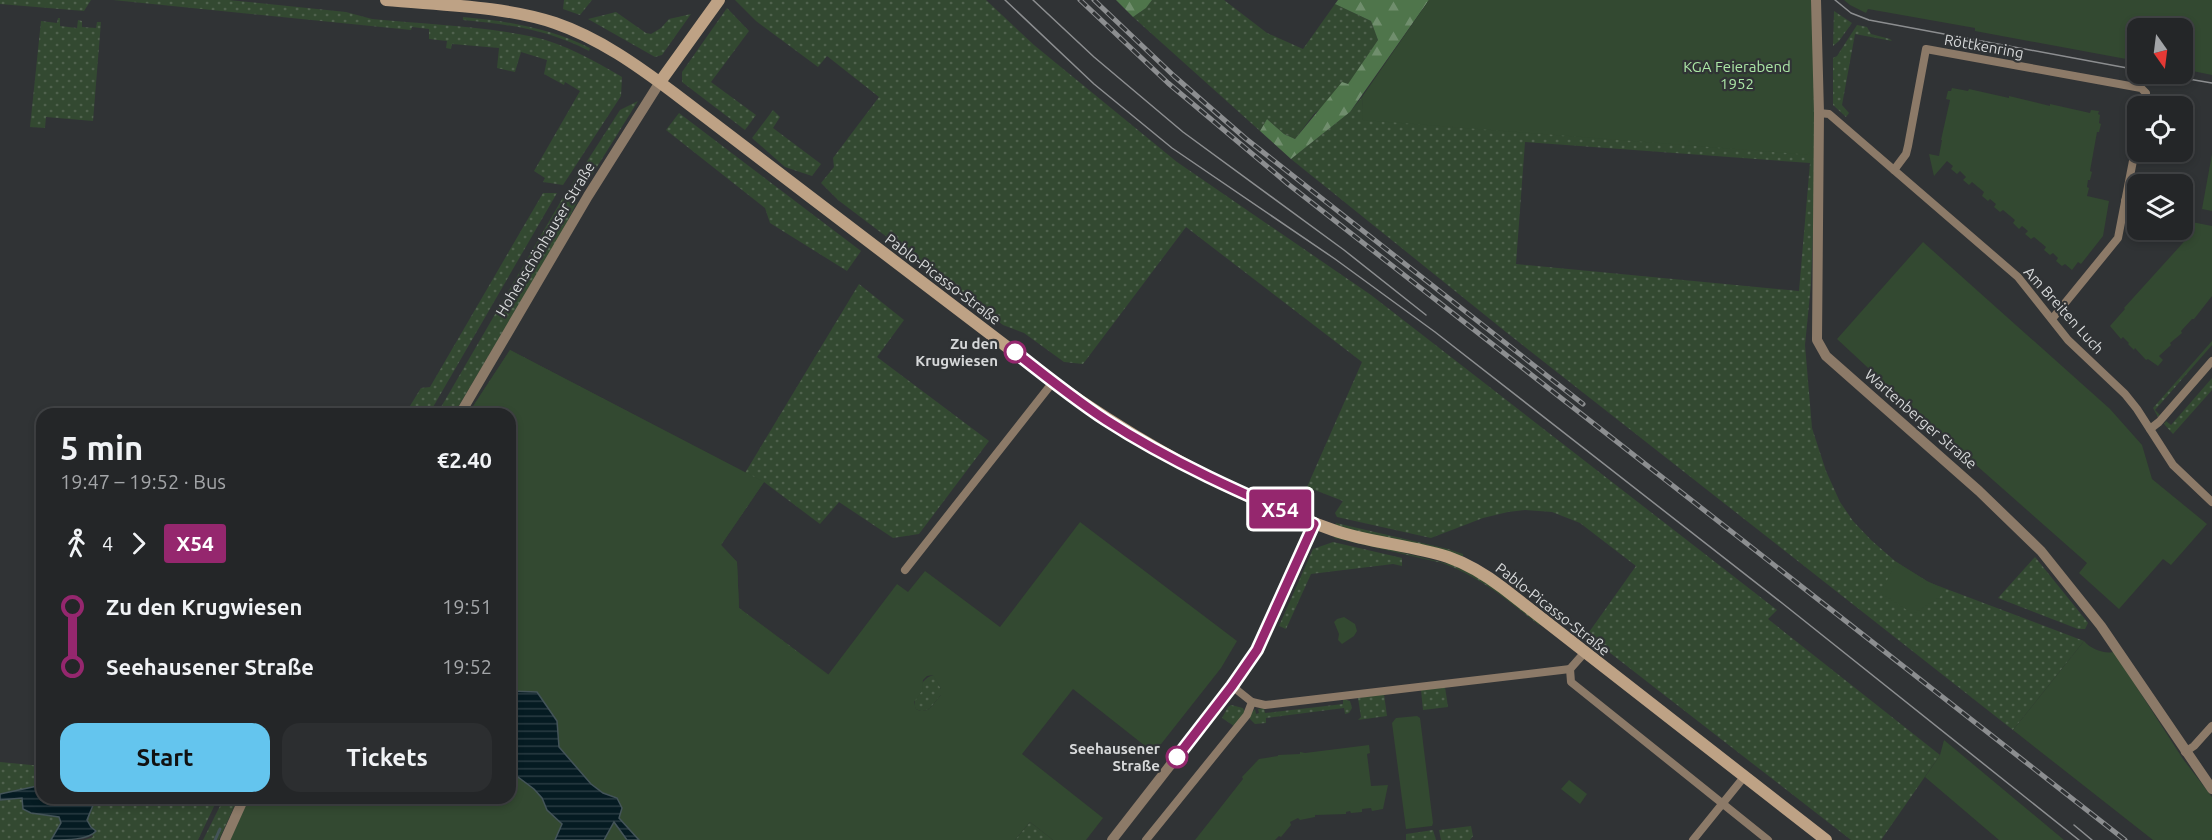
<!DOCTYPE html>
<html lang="en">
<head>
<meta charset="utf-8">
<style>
	:root { --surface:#242628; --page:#2c2e30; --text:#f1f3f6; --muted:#a3a5a8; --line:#414345; --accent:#64c5ee }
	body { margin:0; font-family:Ubuntu,sans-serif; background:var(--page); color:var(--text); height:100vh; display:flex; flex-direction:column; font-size:22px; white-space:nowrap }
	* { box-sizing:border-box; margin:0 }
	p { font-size:20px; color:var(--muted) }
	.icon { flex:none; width:33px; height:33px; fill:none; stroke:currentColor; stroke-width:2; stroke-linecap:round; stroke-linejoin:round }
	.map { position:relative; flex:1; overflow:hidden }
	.details { position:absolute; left:36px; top:408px; width:480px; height:396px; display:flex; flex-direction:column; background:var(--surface); border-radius:18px; box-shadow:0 3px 9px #0003,0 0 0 2px var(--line) }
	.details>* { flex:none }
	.badge { padding:0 12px; border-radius:4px; font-size:21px; line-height:39px }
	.needle { width:39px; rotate:166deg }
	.controls { position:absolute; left:2127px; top:18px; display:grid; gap:12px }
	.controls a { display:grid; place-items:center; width:66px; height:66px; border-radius:12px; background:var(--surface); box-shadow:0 3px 9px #0003,0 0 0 2px var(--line); font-size:30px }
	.map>.badge { position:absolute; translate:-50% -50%; box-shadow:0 0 0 3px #fff }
	.legs { display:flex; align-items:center; gap:9px; height:66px; padding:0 24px; font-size:20px }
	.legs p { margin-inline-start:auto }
	.overview { display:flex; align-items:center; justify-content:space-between; height:102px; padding:0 24px }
	h1 { font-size:33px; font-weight:700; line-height:45px }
	.cta { display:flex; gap:12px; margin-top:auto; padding:12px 24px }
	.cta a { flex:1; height:69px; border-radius:18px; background:var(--accent); color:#111; font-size:24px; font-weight:700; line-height:69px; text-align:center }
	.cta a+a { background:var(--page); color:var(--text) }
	ul { padding:0 24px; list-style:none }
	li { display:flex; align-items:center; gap:21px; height:60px; font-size:22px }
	li i { display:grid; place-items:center; width:9px; height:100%; margin:0 8px; background:currentColor }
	li i::after { content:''; width:15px; height:15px; margin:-8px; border:4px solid; border-radius:50%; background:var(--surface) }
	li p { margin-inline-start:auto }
	li:first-child i { background:linear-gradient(#0000 50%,currentColor 0) }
	li:last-child i { background:linear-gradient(currentColor 50%,#0000 0) }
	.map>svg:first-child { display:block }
	.grass { fill:url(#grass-dots); fill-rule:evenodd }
	.forest { fill:url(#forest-firs) }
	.green { fill:#334931; fill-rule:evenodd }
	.water { fill:url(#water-rules); stroke:#445459; stroke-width:1.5 }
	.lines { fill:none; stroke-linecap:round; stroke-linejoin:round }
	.stream { stroke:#445459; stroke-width:3 }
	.minor { stroke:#8c7a68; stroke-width:8 }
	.tertiary { stroke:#8c7a68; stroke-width:10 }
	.secondary { stroke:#bea285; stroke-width:12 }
	.tram { stroke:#8c8e90; stroke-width:1.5 }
	.rail-casing { stroke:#8c8e90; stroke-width:5 }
	.rail { stroke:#303335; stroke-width:3; stroke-dasharray:9; stroke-linecap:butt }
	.line-1-casing { stroke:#fff; stroke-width:14 }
	.line-1 { stroke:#95276e; stroke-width:9 }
	.stop-1-dot { fill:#fff; stroke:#95276e; stroke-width:3 }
	.labels { text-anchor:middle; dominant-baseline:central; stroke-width:4.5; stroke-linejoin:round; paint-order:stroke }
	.street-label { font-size:15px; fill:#d6d8d9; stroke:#303335 }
	.park-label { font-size:15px; fill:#ace7a6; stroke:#303335 }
	.stop-label { font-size:15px; font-weight:bold; fill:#d6d8d9; stroke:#303335; text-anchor:end }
</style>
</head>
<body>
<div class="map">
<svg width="2212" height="840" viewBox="0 0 2212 840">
	<defs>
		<pattern id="grass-dots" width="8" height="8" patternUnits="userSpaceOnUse" patternTransform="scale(1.5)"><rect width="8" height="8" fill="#334931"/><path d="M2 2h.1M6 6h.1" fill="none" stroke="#50624e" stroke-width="1.8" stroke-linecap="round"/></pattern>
		<pattern id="forest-firs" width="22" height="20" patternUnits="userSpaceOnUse" patternTransform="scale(1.5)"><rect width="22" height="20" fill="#4f754b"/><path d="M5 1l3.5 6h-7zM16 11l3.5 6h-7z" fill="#708e6d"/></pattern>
		<pattern id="water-rules" width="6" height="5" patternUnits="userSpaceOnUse" patternTransform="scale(1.5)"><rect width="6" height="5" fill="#051b22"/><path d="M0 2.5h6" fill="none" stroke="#293b42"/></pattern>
	</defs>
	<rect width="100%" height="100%" fill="#303335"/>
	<g class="grass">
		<polygon points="0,0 91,0 84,11 0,4"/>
		<path d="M 113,0 L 229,0 L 346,12 L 372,19 C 425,24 481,26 534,37 C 565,44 595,61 622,77 L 621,96 L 563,185 L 543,182 L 545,178 L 534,171 L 580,91 L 565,82 L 564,85 L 544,74 L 547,60 L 521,52 L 515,72 L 497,68 L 499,48 L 452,44 L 451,49 L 446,48 L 447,41 L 429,39 L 429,29 L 412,27 L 411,30 Z"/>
		<polygon points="564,0 592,0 580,15 563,9"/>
		<polygon points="735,0 986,0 1034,45 1177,162 1371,295 1777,610 1768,619 1940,755 1881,840 1851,840 1587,635 1636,566 1580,523 1552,512 1525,510 1508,512 1483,518 1431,538 1337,517 1335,513 1343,501 1307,487 1362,362 1186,227 1083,364 1064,362 1024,333 1003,325 838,200 821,183 834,167 833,158 879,97 827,56 818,67 756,21"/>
		<polygon points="1152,0 1224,0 1267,33 1303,49 1335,4 1371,21 1378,40 1348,85 1314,114 1295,139 1284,134 1267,119 1260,131 1133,17 1146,8"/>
		<path d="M 1811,0 L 1814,42 L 1815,178 L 1811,284 L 1805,345 L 1812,428 L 1826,471 L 1840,502 L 1853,521 L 1871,540 L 1895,561 L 1928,582 L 2084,641 L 2013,730 L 1506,332 L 1291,159 L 1350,112 L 1362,97 L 1364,120 ZM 1525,142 L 1810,163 L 1799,291 L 1516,264 Z"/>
		<polygon points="727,8 749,31 711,82 756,115 745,130 682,82 682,72"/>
		<polygon points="1834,11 1852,23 1839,41 1833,46"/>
		<polygon points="616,12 646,33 651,34 661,28 669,19 691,14 662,55 655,57 588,19"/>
		<path d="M 463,17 C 508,21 549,28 590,48 L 589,51 C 549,30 508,24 463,20 Z"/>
		<polygon points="58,18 60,18 60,26 77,28 78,20 82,21 82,27 96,28 97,22 101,22 93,121 46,117 45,128 30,127 41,21 57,23"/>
		<polygon points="1857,25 1867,27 1871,34 1890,39 1892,41 1855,34 1842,105 1849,113 1846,117 1833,105 1833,58 1837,56"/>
		<polygon points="638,101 587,183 571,186 620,110"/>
		<polygon points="773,110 780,117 773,128 821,164 812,176 785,167 752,138"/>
		<polygon points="679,113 861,251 847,271 770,223 765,208 666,130"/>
		<polygon points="543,193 557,193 429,414 405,414 421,388 430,387"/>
		<polygon points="565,194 573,195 577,202 562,232 454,414 437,414"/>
		<polygon points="859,284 904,320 877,357 989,441 919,534 893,538 839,502 820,524 764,482 721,545 737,562 739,608 829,675 816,729 510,414 468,414 510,350 745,473"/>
		<polygon points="2212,341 2212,345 2155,410 2160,415 2158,417 2153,408"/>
		<polygon points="2212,378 2212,390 2173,434 2164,424 2166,421 2171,425"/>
		<polygon points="1336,523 1448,549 1463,554 1463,558 1335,526"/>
		<path d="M 1335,536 L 1453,565 L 1488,583 L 1542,624 L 1539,625 C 1507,600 1481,577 1442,563 L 1334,538 Z"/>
		<polygon points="1333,542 1402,558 1402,566 1393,564 1311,574 1286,629 1279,626 1313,549"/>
		<polygon points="2035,557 2085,619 2088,623 2085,629 2078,629 1998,598"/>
		<path d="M 934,675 L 941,689 L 941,695 C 933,703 929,716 916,709 C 911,700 922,676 934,675 Z"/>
		<polygon points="1445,687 1448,707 1423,710 1421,690"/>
		<polygon points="1384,694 1387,716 1358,720 1361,717 1358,698"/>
		<polygon points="1343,699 1350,701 1352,708 1349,713 1345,714 1344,708 1266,718 1266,723 1255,724 1250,719 1250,714 1255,709 1256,714 1259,713 1258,709 1264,708 1265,713 1343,704"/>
		<polygon points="1231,705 1243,708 1245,713 1234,726 1222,718 1228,707"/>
		<polygon points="0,762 42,766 42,785 0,794"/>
		<path d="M 11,798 C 30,798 40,813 59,817 L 61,823 L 51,840 L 0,840 L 0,800 Z"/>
		<polygon points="96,798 218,798 198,840 85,840 93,837 87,820"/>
		<polygon points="224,798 238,798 219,840 203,840"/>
		<polygon points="1030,822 1053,840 1015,840"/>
		<polygon points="1471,826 1473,836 1470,840 1441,840 1439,830"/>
		<polygon points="1433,830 1436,840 1406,840 1406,834"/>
	</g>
	<g class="forest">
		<polygon points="1116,0 1152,0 1146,8 1133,17"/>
		<polygon points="1338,0 1429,0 1350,112 1291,159 1260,131 1267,119 1284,134 1295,139 1342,82 1348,84 1378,40 1371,21 1335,4"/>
	</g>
	<g class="green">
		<polygon points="1429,0 1811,0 1812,155 1363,120 1362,97"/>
		<polygon points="1844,0 2212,0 2212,75 2183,69 2182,28 2138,28 2137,61 1975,31 1975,28 1868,9 1866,13 1850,5"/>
		<polygon points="1952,88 1968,91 1969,89 2009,98 2009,96 2050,106 2050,104 2090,113 2091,110 2099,111 2098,114 2100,115 2099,123 2101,124 2099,132 2097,132 2090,171 2092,172 2090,180 2088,180 2087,187 2089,188 2087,196 2109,201 2103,236 2081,264 2078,262 2072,270 2065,264 2062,266 2056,261 2058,258 2053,253 2050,255 2044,250 2046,247 2034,237 2031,239 2025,234 2028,231 2022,226 2019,229 2013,223 2015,220 2003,210 2000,212 1994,207 1996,204 1990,199 1988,201 1982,196 1984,192 1972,182 1969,185 1963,180 1966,177 1960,171 1957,174 1951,169 1953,166 1947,161 1934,176 1929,154 1939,156 1942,140 1941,140 1950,100 1946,99 1948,91 1951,91"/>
		<polygon points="2212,154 2212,211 2202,209"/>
		<polygon points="2192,222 2212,226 2212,296 2194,319 2192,319 2181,331 2182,333 2170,343 2171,345 2159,356 2163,360 2158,366 2148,359 2146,360 2135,348 2134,350 2128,344 2129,343 2123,337 2121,339 2110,326 2125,309 2124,308 2191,234"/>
		<polygon points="1923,242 2110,409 2142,445 2152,479 2207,524 2171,565 2163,559 2119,609 2079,573 2087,563 1908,405 1837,339"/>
		<path d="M 510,350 L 764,482 L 721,545 L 737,562 L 739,608 L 828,675 L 897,584 L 908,592 L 925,571 L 1000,627 L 1080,522 L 1237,641 L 1221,668 L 1154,753 L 1073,689 L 1022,754 L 1103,818 L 1086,840 L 1053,840 L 1030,822 L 1015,840 L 230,840 L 249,798 L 510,798 L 510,414 L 468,414 ZM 933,675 L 941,689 L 941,695 C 933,703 929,716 916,709 L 914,702 L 922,691 L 923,680 L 927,676 Z"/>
		<polygon points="1896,562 1927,581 1944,589 1940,597 1913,614 1881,593"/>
		<polygon points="1344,617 1355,624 1357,631 1354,636 1342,644 1338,640 1339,634 1334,622 1337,619"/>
		<path d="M 2084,641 C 2091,649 2103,654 2114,652 L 2183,759 L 2212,797 L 2212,840 L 2153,840 L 2013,730 Z"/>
		<polygon points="1417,716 1420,718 1433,823 1432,826 1406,829 1392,723 1396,718"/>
		<polygon points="1944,740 2064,840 1999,840 1925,777 1940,755"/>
		<polygon points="1369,745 1370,753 1367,754 1371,786 1388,785 1383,809 1372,811 1371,808 1362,809 1362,812 1351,813 1350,811 1346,812 1346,814 1315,815 1315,817 1300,820 1298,818 1290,822 1291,825 1281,837 1279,836 1275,840 1195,840 1243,779 1242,777 1259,759 1278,756 1278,755 1300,754 1300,752 1305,753"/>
		<polygon points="1569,780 1587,794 1580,804 1561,789"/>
	</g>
	<g class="water">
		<polygon points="510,691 537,692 557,721 559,747 591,784 603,793 617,798 622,808 619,818 639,840 627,840 614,822 604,840 555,840 562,824 547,810 542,798 534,789 510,771"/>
		<path d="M 42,785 L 42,798 L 96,798 L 87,820 L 91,827 L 96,831 C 89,840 65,840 51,840 L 61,823 L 59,817 L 31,813 L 23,809 L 22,798 L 0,800 L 0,794 Z"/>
	</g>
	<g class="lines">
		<polyline class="stream" points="215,840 220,829"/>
		<g class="minor">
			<polyline points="1819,113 1829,114 2018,277 2068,340 2125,394 2137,409 2173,465 2212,502"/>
			<polyline points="1894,170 1906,154 1908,146 1926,49 2141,88 2146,93 2143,106"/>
			<polyline points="2125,201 2138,204"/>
			<polyline points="2052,319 2118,238 2138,135"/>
			<polyline points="2150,429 2159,422 2212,361"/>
			<polyline points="905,570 1053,382"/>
			<polyline points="1570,669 1571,682 1768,840"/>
			<polyline points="1232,686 1252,702 1265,705 1570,669 1585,652"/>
			<polyline points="2185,752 2194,746 2212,726"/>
			<polyline points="1146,840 1247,715 1252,702"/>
			<polyline points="1693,840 1744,777"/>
		</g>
		<g class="tertiary">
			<polyline points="1816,0 1819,113 1817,340 1826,356 1979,491 2041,551 2101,626 2212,789"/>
			<polyline points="460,414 588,196 660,82"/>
			<polyline points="225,840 244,798"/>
			<polyline points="1112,840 1232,686 1257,650 1314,524"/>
		</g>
		<g class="secondary">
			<path d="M 386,0 C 439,5 505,6 555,23 C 599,38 638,66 674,93 L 1053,382 C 1139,443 1232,495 1333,530 C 1370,543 1410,545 1448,557 C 1468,564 1486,575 1503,588 L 1826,840"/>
			<polyline points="660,82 719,0"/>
		</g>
		<g class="tram">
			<polyline points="1005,0 1094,84 1172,148 1335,259 1435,332 1782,603 2079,840"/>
			<polyline points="1033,0 1094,57 1183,132 1344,250 1426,315"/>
			<polyline points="1835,0 1851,13 1869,20 2138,70"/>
			<polyline points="2159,74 2212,83"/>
			<polyline points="2074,825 2092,840"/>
		</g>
		<g class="rail-casing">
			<g id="rail">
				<polyline points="1080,0 1168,83 1288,184 2125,840"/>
				<polyline points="1094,0 1174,76 1245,138 1583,404"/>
			</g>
		</g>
		<use href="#rail" class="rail"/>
	</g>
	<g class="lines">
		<g class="line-1-casing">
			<path id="line-1" d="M 1015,352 C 1044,375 1074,399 1106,420 C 1171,462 1243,494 1314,524 L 1257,650 L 1232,686 L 1177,757"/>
		</g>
		<use href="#line-1" class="line-1"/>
	</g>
	<g class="stop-1-dot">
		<circle cx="1015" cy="352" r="10"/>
		<circle cx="1177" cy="757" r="10"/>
	</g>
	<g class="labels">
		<g class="street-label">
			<text transform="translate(1984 46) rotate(10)">Röttkenring</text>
			<text transform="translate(545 239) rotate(-59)">Hohenschönhauser Straße</text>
			<text transform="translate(943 279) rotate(37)">Pablo-Picasso-Straße</text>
			<text transform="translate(2064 310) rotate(48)">Am Breiten Luch</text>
			<text transform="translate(1921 419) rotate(41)">Wartenberger Straße</text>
			<text transform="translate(1553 609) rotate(38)">Pablo-Picasso-Straße</text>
		</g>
		<g class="park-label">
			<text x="1737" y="66">KGA Feierabend<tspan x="1737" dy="17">1952</tspan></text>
		</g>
		<g class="stop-label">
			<text x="998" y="343">Zu den<tspan x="998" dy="17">Krugwiesen</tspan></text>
			<text x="1160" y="748">Seehausener<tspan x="1160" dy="17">Straße</tspan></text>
		</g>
	</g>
</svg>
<div class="controls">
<a><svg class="needle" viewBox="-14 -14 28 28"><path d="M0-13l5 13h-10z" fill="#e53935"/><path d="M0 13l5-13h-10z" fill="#a3a5a8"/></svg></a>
<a><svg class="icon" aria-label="locate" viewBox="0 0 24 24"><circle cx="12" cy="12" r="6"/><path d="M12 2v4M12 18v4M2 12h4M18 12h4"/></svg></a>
<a><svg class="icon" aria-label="layers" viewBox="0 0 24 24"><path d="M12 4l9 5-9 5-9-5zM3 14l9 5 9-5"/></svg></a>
</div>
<b class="badge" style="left:1280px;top:509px;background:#95276e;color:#fff">X54</b>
<section class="details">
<div class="overview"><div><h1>5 min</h1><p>19:47 – 19:52 · Bus</p></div><b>€2.40</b></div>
<div class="legs"><svg class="icon" aria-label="walk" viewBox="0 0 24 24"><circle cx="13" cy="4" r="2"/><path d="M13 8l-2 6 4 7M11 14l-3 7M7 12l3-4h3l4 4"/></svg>4<svg class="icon" aria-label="forward" viewBox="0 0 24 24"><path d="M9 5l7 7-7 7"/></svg><b class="badge" style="background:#95276e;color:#fff">X54</b></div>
<ul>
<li><i style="color:#95276e"></i><b>Zu den Krugwiesen</b><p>19:51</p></li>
<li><i style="color:#95276e"></i><b>Seehausener Straße</b><p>19:52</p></li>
</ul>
<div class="cta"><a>Start</a><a>Tickets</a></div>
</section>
</div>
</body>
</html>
